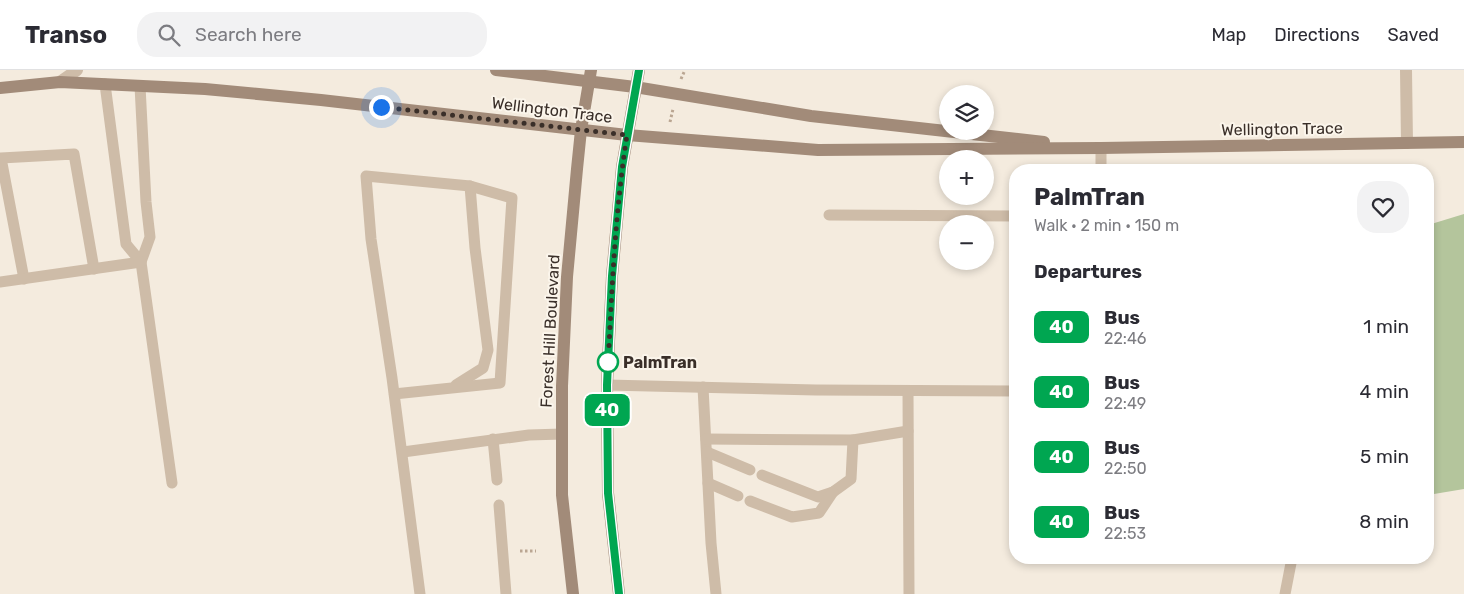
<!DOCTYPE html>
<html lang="en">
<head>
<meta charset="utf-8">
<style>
	:root { --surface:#fff; --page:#f2f2f3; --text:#2b2b33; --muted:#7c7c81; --line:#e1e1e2 }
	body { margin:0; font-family:Rubik,sans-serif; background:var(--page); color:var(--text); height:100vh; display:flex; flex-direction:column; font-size:19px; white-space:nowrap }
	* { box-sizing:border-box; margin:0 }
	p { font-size:16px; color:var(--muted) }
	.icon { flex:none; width:28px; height:28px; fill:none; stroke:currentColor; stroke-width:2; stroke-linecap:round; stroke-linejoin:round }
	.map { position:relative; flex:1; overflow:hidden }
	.sheet { position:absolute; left:1009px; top:94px; width:425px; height:400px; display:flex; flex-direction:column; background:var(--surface); border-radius:20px; box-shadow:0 2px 8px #0003 }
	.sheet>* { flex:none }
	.badge { padding:0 10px; border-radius:8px; font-size:18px; line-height:32px }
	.buttons { position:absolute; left:939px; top:15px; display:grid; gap:10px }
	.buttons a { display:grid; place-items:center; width:55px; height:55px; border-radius:50%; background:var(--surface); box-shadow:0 2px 8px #0003; font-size:25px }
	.you { position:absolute; width:25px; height:25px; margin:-12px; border:4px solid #fff; border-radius:50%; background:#1a73e8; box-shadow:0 0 0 8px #1a73e833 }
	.map>.badge { position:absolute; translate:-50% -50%; box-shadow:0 0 0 2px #fff }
	h2 { padding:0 25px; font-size:19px; line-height:45px }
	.round { display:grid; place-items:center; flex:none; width:52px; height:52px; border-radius:20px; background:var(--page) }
	.headline { display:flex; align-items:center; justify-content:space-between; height:85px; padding:0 25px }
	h1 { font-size:24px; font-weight:700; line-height:38px }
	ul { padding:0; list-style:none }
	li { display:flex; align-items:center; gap:15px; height:65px; padding:0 25px }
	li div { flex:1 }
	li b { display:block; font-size:19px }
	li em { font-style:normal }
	li .badge { min-width:55px; font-weight:700; text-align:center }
	header { display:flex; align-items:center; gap:30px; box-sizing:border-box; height:70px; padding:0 25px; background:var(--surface); border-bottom:1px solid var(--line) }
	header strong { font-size:24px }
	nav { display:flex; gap:28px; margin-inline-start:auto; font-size:18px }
	.search { width:350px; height:45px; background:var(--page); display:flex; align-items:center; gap:12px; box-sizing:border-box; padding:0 18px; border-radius:20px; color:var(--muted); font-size:19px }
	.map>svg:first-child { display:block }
	.green { fill:#b4c59c }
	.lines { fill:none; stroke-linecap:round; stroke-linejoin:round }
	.path { stroke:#baa692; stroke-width:3; stroke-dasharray:2.5 2.5; stroke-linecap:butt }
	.lane { stroke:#cebca8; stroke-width:11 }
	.street { stroke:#cebca8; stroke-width:12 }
	.secondary { stroke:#a28b79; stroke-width:12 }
	.line-casing { stroke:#fff; stroke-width:11 }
	.line { stroke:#00a651; stroke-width:8 }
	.walk { stroke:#3a2f29; stroke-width:5; stroke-dasharray:0 9 }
	.stop-dot { fill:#fff; stroke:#00a651; stroke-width:2.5 }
	.labels { text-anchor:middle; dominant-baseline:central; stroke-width:4; stroke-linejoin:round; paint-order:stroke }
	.street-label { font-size:16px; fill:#3a2f29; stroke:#fbf5eb }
	.stop-label { font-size:16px; font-weight:bold; fill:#3a2f29; stroke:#fbf5eb; text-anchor:start }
</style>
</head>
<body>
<header>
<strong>Transo</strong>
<div class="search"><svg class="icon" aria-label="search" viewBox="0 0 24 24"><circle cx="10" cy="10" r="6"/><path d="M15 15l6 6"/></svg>Search here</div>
<nav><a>Map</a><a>Directions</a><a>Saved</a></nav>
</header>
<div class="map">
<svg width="1464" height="524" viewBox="0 0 1464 524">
	<rect width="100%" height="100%" fill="#f4ebde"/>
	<polygon class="green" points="1464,144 1464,419 1428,425 1428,155"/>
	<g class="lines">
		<g class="path">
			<polyline points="681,9 685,0"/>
			<polyline points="670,52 673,39"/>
			<polyline points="520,481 536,481"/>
		</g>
		<g class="lane">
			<polyline points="105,14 126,174 141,192"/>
			<polyline points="140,16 146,132 150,167 141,192 172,413"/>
			<polyline points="1101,100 1101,78"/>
			<polyline points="829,145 1015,146"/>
			<polyline points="24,209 1,88 74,84 94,199"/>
			<polyline points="0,212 141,192"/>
			<polyline points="456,315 483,298 488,280 475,178 470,116"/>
			<polyline points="607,315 816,320 1015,321"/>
			<polyline points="703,317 711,473 716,524"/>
			<polyline points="908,321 909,524"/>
			<path d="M 394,324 L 500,313 L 512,128 L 470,116 L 366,106 L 371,169 L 392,308 C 401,380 411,452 420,524"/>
			<polyline points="493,369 497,410"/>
			<polyline points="706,369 853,370 908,361"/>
			<polyline points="403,382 529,365 562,364"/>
			<polyline points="707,382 750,400"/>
			<polyline points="762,405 818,427 833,422 851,409 853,370"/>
			<polyline points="708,413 738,426"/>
			<polyline points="750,431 792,447 819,443 833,422"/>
			<polyline points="499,435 506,524"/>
			<polyline points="1285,524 1292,488"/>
		</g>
		<g class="street">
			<polyline points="1406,0 1407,73"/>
			<polyline points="60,12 77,0"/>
		</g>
		<g class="secondary">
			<polyline points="496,0 635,17 811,46 1044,72"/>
			<polyline points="0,18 60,12 205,19 321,30 627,65 818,80 1101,78 1464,72"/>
			<polyline points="573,524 562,425 562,316 567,207 577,99 581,60 591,0"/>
			<polyline points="619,524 608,423 607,315 612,206 622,97 639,0"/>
		</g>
	</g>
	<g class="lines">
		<g class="line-casing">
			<polyline id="line" points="619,524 608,423 607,315 612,206 622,97 639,0"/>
		</g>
		<use href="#line" class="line"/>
		<path class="walk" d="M 381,37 L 627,65 C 615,142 612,219 608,296 L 608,292"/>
	</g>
	<circle class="stop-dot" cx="608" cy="292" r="10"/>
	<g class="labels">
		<g class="street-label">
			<text transform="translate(552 40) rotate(7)">Wellington Trace</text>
			<text transform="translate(1282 59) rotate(-1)">Wellington Trace</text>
			<text transform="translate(550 261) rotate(-87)">Forest Hill Boulevard</text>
		</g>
		<g class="stop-label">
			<text x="623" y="292">PalmTran</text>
		</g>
	</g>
</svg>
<div class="buttons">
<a><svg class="icon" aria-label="layers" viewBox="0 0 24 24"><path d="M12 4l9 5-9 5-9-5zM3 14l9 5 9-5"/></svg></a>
<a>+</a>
<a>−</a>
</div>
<div class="you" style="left:381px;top:37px"></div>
<b class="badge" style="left:607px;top:340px;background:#00a651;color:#fff">40</b>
<section class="sheet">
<div class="headline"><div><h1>PalmTran</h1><p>Walk · 2 min · 150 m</p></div><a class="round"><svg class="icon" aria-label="heart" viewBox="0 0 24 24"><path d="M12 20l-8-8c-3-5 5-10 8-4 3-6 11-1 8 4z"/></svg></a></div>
<h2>Departures</h2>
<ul>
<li><span class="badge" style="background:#00a651;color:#fff">40</span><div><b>Bus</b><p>22:46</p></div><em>1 min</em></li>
<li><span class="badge" style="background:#00a651;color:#fff">40</span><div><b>Bus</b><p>22:49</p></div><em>4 min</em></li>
<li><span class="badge" style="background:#00a651;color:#fff">40</span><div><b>Bus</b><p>22:50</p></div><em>5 min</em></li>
<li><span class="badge" style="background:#00a651;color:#fff">40</span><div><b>Bus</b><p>22:53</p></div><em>8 min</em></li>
</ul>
</section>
</div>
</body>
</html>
